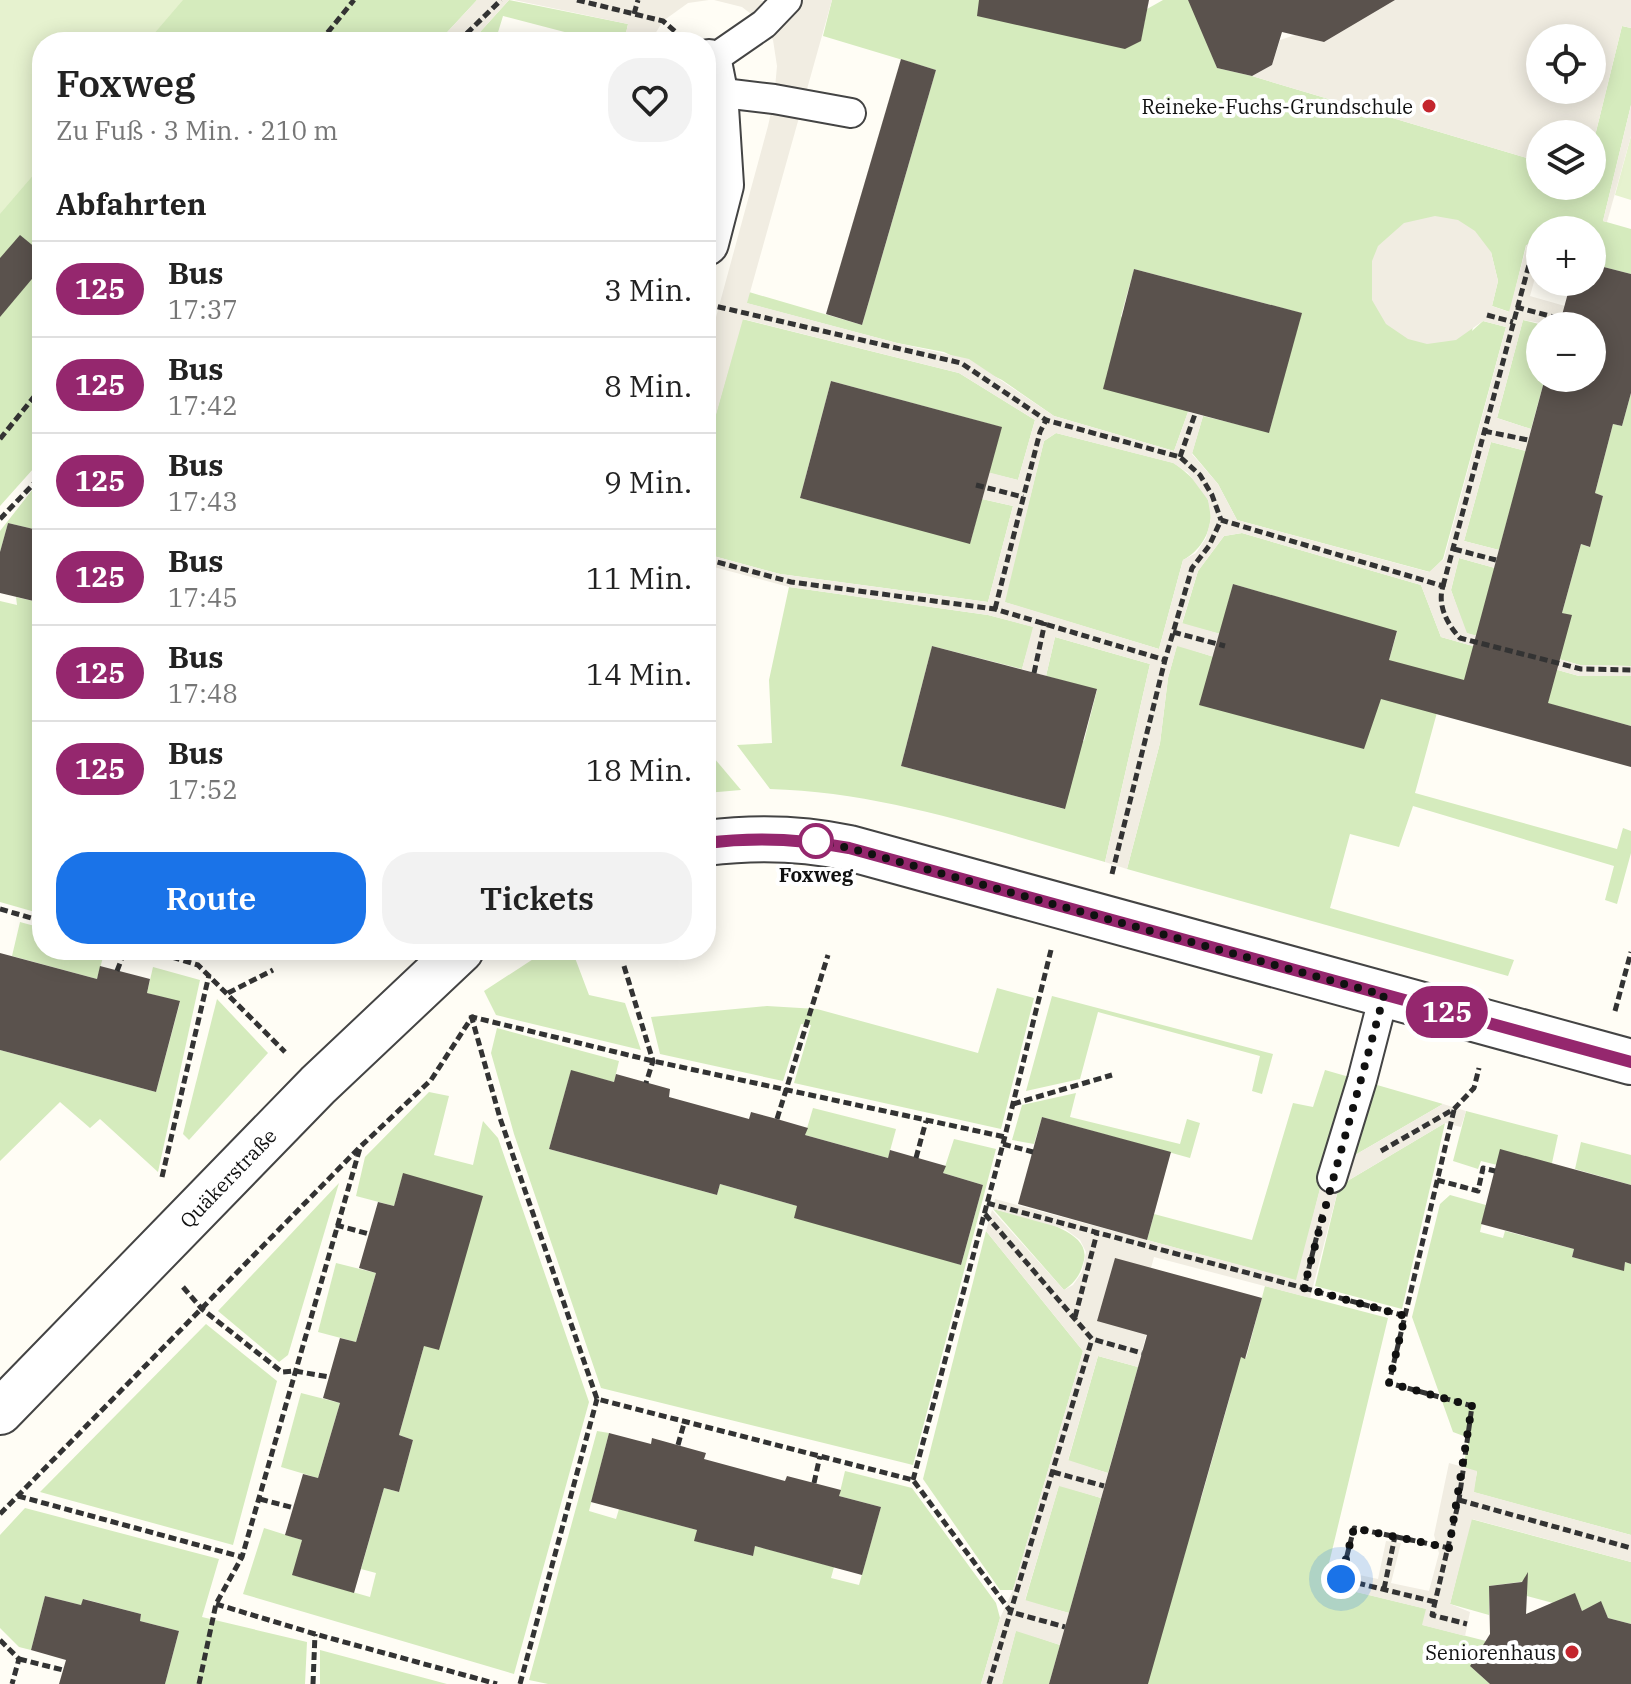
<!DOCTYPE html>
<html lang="de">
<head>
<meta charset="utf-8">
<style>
	:root { --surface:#fff; --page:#f2f2f2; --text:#222; --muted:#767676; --line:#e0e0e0; --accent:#1a73e8 }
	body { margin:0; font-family:"IBM Plex Serif",serif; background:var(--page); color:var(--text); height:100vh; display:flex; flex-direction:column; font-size:30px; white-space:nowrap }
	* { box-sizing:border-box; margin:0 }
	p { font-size:26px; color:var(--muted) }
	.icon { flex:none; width:44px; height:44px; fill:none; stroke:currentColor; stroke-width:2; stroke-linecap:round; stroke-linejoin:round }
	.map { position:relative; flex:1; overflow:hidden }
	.details { position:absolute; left:32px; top:32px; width:684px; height:928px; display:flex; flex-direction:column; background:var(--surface); border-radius:32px; box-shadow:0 4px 20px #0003 }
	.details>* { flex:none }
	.badge { padding:0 16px; border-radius:26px; font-size:28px; line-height:52px }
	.buttons { position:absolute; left:1526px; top:24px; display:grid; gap:16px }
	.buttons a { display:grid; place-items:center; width:80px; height:80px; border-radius:50%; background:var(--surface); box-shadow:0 4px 20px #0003; font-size:40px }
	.you { position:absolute; width:40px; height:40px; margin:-20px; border:6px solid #fff; border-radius:50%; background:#1a73e8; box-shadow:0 0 0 12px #1a73e833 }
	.map>.badge { position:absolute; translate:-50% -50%; box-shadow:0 0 0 4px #fff }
	h2 { padding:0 24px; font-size:30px; line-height:72px }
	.round { display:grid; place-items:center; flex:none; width:84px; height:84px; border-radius:32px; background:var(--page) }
	.headline { display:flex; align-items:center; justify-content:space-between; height:136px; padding:0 24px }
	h1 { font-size:38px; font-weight:600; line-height:60px }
	.action { display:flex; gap:16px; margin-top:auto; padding:16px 24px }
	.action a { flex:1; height:92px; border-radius:32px; background:var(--accent); color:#fff; font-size:32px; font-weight:600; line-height:92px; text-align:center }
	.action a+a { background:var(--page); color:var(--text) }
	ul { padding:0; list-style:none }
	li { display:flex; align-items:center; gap:24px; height:96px; padding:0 24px; border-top:2px solid var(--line) }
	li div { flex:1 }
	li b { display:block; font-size:30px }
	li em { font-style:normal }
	li .badge { min-width:88px; font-weight:700; text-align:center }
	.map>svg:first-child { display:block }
	.green { fill:#d5ebbd }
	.pitch { fill:#e6f2cf }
	.plaza { fill:#f1ede2; fill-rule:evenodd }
	.building { fill:#5a524d }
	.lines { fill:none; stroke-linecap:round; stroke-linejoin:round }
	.lane-casing { stroke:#444; stroke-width:32 }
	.street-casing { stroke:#444; stroke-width:48 }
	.path { stroke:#333; stroke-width:5; stroke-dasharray:8 4; stroke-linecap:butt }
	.lane { stroke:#fff; stroke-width:28 }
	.street { stroke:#fff; stroke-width:44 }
	.line-casing { stroke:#fff; stroke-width:18 }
	.line { stroke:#95276e; stroke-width:12 }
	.walk { stroke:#111; stroke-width:8; stroke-dasharray:0 14.4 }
	.poi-dot { fill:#c4262e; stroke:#fff; stroke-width:3 }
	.stop-dot { fill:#fff; stroke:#95276e; stroke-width:4 }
	.labels { text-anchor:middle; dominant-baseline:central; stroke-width:8; stroke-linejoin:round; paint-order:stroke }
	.poi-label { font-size:20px; fill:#111; stroke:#fff; text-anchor:end }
	.stop-label { font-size:20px; font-weight:bold; fill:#111; stroke:#fff }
	.street-label { font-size:20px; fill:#111; stroke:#fff }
</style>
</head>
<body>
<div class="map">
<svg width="1631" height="1684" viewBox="0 0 1631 1684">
	<rect width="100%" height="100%" fill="#fffdf5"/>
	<g class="green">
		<polygon points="0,0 477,0 438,42 42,42 42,459 0,506"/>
		<polygon points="509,0 628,24 624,42 579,42 580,36 503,16 495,42 471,42"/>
		<polygon points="832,0 1040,0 1140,41 1147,9 1163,0 1200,0 1207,43 1217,68 1252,76 1540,162 1540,186 1592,186 1592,148 1622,26 1631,28 1631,105 1603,221 1631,229 1631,274 1592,264 1592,230 1540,230 1540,248 1526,245 1510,312 1492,306 1498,281 1491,252 1472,331 1483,321 1506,327 1443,559 1430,572 1237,520 1218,484 1192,453 1203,416 1269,432 1301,313 1134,269 1121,316 1188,412 1174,451 1054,416 1002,380 944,352 897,343 746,303 749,292 862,325 936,70 823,36"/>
		<polygon points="742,319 959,373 1035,420 1018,480 989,473 1001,427 831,381 800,498 970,543 982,499 1013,506 988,602 780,574 706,554 706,450"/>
		<polygon points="1523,320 1547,326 1540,326 1540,378 1545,378 1531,429 1497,418"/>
		<polygon points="1631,393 1631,666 1580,665 1466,633 1451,590 1459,558 1495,568 1481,618 1572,616 1562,613 1581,544 1589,547 1603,496 1595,493 1613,424 1622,426"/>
		<path d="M 1056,433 L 1174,463 C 1186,472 1202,485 1208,500 C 1217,523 1203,550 1183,560 L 1159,649 L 1004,602 L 1044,441 Z"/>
		<polygon points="1491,442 1526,451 1499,550 1464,541"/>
		<polygon points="40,480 42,481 42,531 8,523 0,552 0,531"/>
		<polygon points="1242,533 1421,585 1441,637 1579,676 1631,676 1631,726 1447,676 1415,793 1617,849 1623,828 1631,831 1631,853 1617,904 1605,900 1614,866 1413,806 1399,847 1350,834 1330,908 1514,960 1508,976 1127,869 1160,743 1168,678 1177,645 1214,657 1364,748 1397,632 1233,584 1220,634 1182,624 1198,571 1224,536"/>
		<path d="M 789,587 L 988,615 L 1034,627 L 1022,669 L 932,646 L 901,766 L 1064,809 L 1076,740 L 1084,741 L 1097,690 L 1046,676 L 1055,637 L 1150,664 L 1105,862 C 994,831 885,792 770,789 L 737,745 L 772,743 L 769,680 Z"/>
		<polygon points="16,597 42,603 42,914 0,902 0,601 17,605"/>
		<polygon points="714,758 741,790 706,793 706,759"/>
		<polygon points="20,922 42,928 42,950 105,950 97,979 12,956"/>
		<polygon points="547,950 572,950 589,995 625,1003 641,1050 496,1015 484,991"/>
		<polygon points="153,967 200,980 158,1172 100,1119 90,1128 60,1102 0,1161 0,1050 156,1092 180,1002 147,993"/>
		<polygon points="997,988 1034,998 1001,1129 794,1083 811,1025 801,1024 783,1081 660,1054 651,1017 767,1006 817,1009 978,1053"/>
		<polygon points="1052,996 1273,1054 1262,1094 1252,1091 1260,1056 1098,1012 1080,1079 1026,1091"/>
		<polygon points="217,999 268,1053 189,1140 183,1134"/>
		<polygon points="497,1028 619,1061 614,1082 571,1071 549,1149 717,1195 720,1184 797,1206 961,1265 983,1185 943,1173 954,1139 996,1149 913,1465 601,1388 514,1134 491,1053"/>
		<polygon points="1325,1070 1443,1104 1324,1173 1297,1281 1147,1240 1154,1214 1252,1240 1293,1103 1313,1107"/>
		<polygon points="429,1092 449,1096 434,1155 473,1165 483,1121 498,1138 589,1402 514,1674 243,1594 264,1528 302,1540 293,1575 370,1597 376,1573 361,1569 384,1488 399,1492 413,1440 399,1435 424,1346 403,1174 394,1206 356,1196 365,1157"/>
		<polygon points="1076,1093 1070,1117 1180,1144 1187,1119 1200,1123 1190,1158 1042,1117 1034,1144 1012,1140 1022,1105"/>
		<polygon points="813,1108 896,1129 888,1158 805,1135"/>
		<polygon points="1466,1111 1558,1135 1552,1163 1497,1165 1481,1161 1478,1169 1453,1161"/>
		<polygon points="1445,1123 1402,1309 1315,1286 1339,1186"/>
		<polygon points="1581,1142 1631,1155 1631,1185 1575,1169"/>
		<polygon points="339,1183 288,1355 279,1362 218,1311"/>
		<polygon points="1450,1195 1486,1205 1480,1232 1503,1238 1505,1231 1574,1249 1572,1257 1624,1270 1625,1262 1631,1264 1631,1535 1473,1492 1477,1472 1463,1467 1469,1438 1453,1432 1412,1317 1440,1204"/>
		<path d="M 993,1209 C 1016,1215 1092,1226 1084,1260 C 1081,1273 1076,1282 1064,1290 Z"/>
		<polygon points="986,1231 1083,1351 1013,1590 1000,1590 923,1479"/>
		<polygon points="336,1263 376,1273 356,1342 318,1332"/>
		<polygon points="1265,1286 1388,1318 1324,1584 1427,1609 1423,1625 1486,1641 1470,1666 1490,1684 1147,1684 1185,1553 1190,1497 1201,1499 1231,1393 1230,1354 1246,1358"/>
		<polygon points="206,1324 277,1381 233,1545 40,1492"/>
		<polygon points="1098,1356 1138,1367 1108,1473 1068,1461"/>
		<polygon points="301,1393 340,1403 318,1478 281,1467"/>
		<polygon points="597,1431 609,1433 589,1511 616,1519 619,1509 697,1530 695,1541 752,1556 755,1546 834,1567 831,1578 859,1585 881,1507 839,1496 845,1471 912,1488 996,1603 1000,1618 981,1684 548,1684 529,1680"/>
		<polygon points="1059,1485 1101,1498 1069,1613 1025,1601"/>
		<polygon points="25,1508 219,1559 202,1617 307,1642 305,1684 165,1684 179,1631 140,1621 141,1614 84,1599 81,1605 45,1596 31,1650 19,1647 0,1628 0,1535"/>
		<polygon points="1471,1519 1631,1562 1631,1624 1608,1618 1601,1602 1582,1611 1575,1594 1553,1603 1527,1596 1527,1581 1489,1586 1489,1615 1450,1604"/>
		<polygon points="1016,1630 1060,1645 1049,1684 1002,1684"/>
		<polygon points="320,1650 447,1684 320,1684"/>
	</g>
	<g class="pitch">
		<polygon points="0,0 183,0 147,42 42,42 42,165 0,214"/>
		<polygon points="1631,136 1631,200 1615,195"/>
	</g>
	<g class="plaza">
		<polygon points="477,0 509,0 471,42 438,42"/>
		<polygon points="514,0 709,0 688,3 663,21 650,42 624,42 628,24"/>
		<path d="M 714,0 L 759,0 L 770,3 L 772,0 L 832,0 L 747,303 L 897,343 L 969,359 L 1054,416 L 1174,451 L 1188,412 L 1203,416 L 1192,454 L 1218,484 L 1237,520 L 1429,572 L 1444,559 L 1506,327 L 1483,321 L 1456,340 L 1427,344 L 1408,339 L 1386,324 L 1372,300 L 1372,261 L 1378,246 L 1404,223 L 1435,216 L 1458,220 L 1475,231 L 1491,252 L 1498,281 L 1492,306 L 1509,312 L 1527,244 L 1540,248 L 1540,260 L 1530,296 L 1565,306 L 1559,326 L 1523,320 L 1497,418 L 1531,429 L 1526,451 L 1491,442 L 1464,541 L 1499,550 L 1495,568 L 1459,558 L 1451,590 L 1467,633 L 1580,665 L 1631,666 L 1631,676 L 1579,676 L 1441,637 L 1421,585 L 1242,533 L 1224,536 L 1198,571 L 1182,623 L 1228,636 L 1221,659 L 1177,646 L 1168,678 L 1160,743 L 1127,869 L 1105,862 L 1150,664 L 1055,637 L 1046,676 L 1022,669 L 1033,627 L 988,615 L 789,587 L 706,565 L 706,554 L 780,574 L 988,602 L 1013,506 L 982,499 L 980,470 L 1018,480 L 1035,420 L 959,373 L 743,319 L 706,450 L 706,354 L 768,126 L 774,99 L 777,66 L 773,40 L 764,24 L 742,7 ZM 1056,433 L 1173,463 L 1188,473 L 1208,500 L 1211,518 L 1206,538 L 1196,553 L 1183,560 L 1159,649 L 1005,602 L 1044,441 Z"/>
		<path d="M 1355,0 L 1631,0 L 1631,28 L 1622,26 L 1592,148 L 1592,134 L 1540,134 L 1540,162 L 1252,76 L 1272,65 L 1280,40 L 1295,35 L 1324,42 L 1349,27 ZM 1540,38 L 1592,38 L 1592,90 L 1540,90 Z"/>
		<polygon points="1631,105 1631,136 1607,222 1603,221"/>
		<polygon points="1443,1104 1466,1111 1461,1127 1445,1123 1339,1186 1310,1298 1154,1257 1151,1268 1146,1335 1138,1367 1098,1356 1068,1460 1108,1473 1101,1498 1059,1486 1025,1600 1069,1613 1060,1645 1016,1631 1002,1684 981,1684 1000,1618 1013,1590 1083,1351 986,1231 992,1210 1064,1290 1073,1285 1082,1272 1086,1252 1080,1240 1065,1229 993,1209 995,1199 1296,1280 1324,1173"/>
		<polygon points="1449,1463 1477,1471 1474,1492 1631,1535 1631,1562 1472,1519 1450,1604 1470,1612 1465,1636 1422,1625 1426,1609 1323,1584 1327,1568 1378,1579 1386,1541 1401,1543 1391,1583 1429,1591 1439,1553 1434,1535"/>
	</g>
	<g class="building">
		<polygon points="979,0 1149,0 1141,41 1125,49 977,16"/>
		<polygon points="1188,0 1395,0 1324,42 1282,32 1272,65 1252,76 1217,68"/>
		<polygon points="901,59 936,70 862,325 826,314"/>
		<polygon points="20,235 42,253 42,267 0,317 0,258"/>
		<polygon points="1592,264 1631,274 1631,393 1622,426 1613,424 1595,493 1603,496 1590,547 1581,544 1562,613 1572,615 1548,703 1631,726 1631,767 1381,699 1364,749 1199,705 1233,584 1397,631 1389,660 1464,680 1545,378 1592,378 1592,326 1559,326 1571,282 1592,282"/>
		<polygon points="1134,269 1302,313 1269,433 1103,389"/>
		<polygon points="831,381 1002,427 970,544 800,498"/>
		<polygon points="8,523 42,531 42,603 0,593 0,552"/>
		<polygon points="932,646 1097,689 1065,809 901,766"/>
		<polygon points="0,953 97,979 100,966 150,979 147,993 180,1001 156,1092 0,1050"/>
		<polygon points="571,1070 614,1082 616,1074 670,1089 669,1097 749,1119 751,1112 777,1119 808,1128 805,1135 888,1158 890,1150 946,1166 943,1173 983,1185 961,1265 794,1218 797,1206 720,1184 717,1195 549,1149"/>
		<polygon points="1042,1117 1171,1152 1147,1240 1018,1204"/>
		<polygon points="1500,1149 1631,1185 1631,1264 1625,1262 1624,1271 1572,1257 1574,1249 1481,1224"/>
		<polygon points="403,1173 483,1196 439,1350 424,1346 399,1435 413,1440 399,1492 384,1488 354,1593 292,1575 302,1540 285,1535 303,1474 318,1478 340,1403 323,1398 340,1338 356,1342 376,1273 359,1268 378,1202 394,1206"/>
		<polygon points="1115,1258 1262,1298 1245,1359 1241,1357 1148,1684 1049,1684 1147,1335 1097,1321"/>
		<polygon points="609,1433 651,1444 652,1438 706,1453 704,1459 785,1481 787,1476 841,1490 839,1496 881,1507 862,1575 755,1546 753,1556 694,1541 697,1530 591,1502"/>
		<polygon points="1528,1572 1526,1614 1575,1593 1582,1611 1601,1601 1608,1618 1631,1624 1631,1684 1490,1684 1470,1666 1490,1634 1489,1586 1522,1582"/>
		<polygon points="45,1596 81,1605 83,1599 141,1614 140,1621 179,1631 165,1684 59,1684 66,1660 31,1650"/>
	</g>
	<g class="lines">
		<g class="lane-casing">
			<g id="lane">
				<polyline points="709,62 764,24 787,0"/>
				<polyline points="715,92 774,99 851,113"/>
				<polyline points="1332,1178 1362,1080 1384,995"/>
			</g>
		</g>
		<g class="street-casing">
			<g id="street">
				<polyline points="706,243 721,185 715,92 709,62"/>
				<path d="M 706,843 C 754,837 802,838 849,848 L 1631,1062"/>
				<polyline points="0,1412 318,1085 461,950"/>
			</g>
		</g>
		<g class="path">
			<polyline points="577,0 663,21 677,33"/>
			<polyline points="634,14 638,0"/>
			<polyline points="320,42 354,0"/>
			<polyline points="458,42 501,0"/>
			<polyline points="706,304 961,363 1046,420 1180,457 1200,475 1212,495 1221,520"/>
			<polyline points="1516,307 1561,319"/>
			<polyline points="1487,315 1513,322"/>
			<polyline points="1484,431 1528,440"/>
			<polyline points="0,439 42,387"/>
			<polyline points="1180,457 1195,414"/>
			<polyline points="976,485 1023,497"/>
			<polyline points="0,519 42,475"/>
			<polyline points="1454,549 1496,560"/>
			<polyline points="706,559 791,582 995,609 1165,660"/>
			<polyline points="1443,586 1534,246"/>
			<polyline points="995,609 1040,432 1046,420"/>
			<polyline points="1173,632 1225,646"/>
			<polyline points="1034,673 1045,622"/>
			<path d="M 1112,874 L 1165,660 L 1192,568 L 1209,546 L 1221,520 L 1443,586 C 1437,605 1447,624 1460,638 L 1581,669 L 1631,670"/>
			<polyline points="0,909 42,921"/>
			<polyline points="149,950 198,965 285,1052"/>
			<polyline points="624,966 653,1061 646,1083"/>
			<polyline points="117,971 125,950"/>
			<polyline points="228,993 273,970"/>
			<polyline points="1615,1011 1631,952"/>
			<polyline points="471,1015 500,1118 597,1399 913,1480 1011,1612 1065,1627"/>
			<polyline points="1013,1104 1112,1075"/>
			<polyline points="1454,1110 1389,1383 1472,1406 1459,1500 1432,1615 1467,1624"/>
			<polyline points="777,1119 828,955"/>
			<polyline points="1003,1144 1033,1152"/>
			<polyline points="1381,1151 1454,1109 1474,1088 1479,1068"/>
			<polyline points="916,1158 926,1121"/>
			<polyline points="162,1177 209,975"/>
			<polyline points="1437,1180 1478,1191 1483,1168 1495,1171"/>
			<polyline points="987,1203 1304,1288 1323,1211"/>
			<polyline points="985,1214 1092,1339 1142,1353"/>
			<polyline points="336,1225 369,1234"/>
			<polyline points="183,1287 202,1309 282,1372 295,1371 329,1377"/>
			<polyline points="1304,1288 1405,1316"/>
			<polyline points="1075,1317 1097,1233"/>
			<polyline points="678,1445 685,1420"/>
			<polyline points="1053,1472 1104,1486"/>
			<polyline points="913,1480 1003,1144 1051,950"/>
			<polyline points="814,1483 820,1456"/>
			<polyline points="18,1496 242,1557"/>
			<polyline points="260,1499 294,1508"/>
			<polyline points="1459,1500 1631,1548"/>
			<polyline points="0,1514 360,1147 431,1080 472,1017 653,1061 1005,1137"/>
			<polyline points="1384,1589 1395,1536"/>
			<polyline points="1435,1602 1341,1579 1354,1528 1449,1548"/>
			<polyline points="216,1604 315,1634 497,1684"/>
			<polyline points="0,1640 19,1659 12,1684"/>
			<polyline points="19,1659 63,1670"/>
			<polyline points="199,1684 216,1604 242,1557 360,1148"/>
			<polyline points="313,1684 315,1634"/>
			<polyline points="520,1684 597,1399"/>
			<polyline points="989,1684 1092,1339"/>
		</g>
		<use href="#lane" class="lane"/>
		<use href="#street" class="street"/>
	</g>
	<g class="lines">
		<g class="line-casing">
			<path id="line" d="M 706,843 C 753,837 802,839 849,848 L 1631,1062"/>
		</g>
		<use href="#line" class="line"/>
		<path class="walk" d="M 816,841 L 849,848 L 1384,995 C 1358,1093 1329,1190 1304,1288 L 1405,1316 L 1389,1383 L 1472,1406 L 1449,1548 L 1354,1528 L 1341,1579"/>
	</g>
	<g class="poi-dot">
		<circle cx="1429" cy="106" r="8"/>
		<circle cx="1572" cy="1652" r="8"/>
	</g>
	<circle class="stop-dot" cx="816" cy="841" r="16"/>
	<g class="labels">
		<g class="poi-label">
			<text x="1413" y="106">Reineke-Fuchs-Grundschule</text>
			<text x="1556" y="1652">Seniorenhaus</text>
		</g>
		<g class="stop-label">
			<text x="816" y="874">Foxweg</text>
		</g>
		<g class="street-label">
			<text transform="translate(228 1178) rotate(-46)">Quäkerstraße</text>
		</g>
	</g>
</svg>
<div class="buttons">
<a><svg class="icon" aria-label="locate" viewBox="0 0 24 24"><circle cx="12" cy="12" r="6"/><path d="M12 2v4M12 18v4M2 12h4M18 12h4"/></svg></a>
<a><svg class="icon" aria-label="layers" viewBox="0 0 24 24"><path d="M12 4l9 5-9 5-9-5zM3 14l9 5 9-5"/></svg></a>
<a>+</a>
<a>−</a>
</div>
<div class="you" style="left:1341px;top:1579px"></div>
<b class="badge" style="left:1447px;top:1012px;background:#95276e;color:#fff">125</b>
<section class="details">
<div class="headline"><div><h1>Foxweg</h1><p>Zu Fuß · 3 Min. · 210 m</p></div><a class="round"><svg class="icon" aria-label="heart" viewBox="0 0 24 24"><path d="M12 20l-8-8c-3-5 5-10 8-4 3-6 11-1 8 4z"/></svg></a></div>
<h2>Abfahrten</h2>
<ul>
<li><span class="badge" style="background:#95276e;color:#fff">125</span><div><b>Bus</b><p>17:37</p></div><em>3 Min.</em></li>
<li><span class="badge" style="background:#95276e;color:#fff">125</span><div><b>Bus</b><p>17:42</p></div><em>8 Min.</em></li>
<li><span class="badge" style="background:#95276e;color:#fff">125</span><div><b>Bus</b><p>17:43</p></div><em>9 Min.</em></li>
<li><span class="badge" style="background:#95276e;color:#fff">125</span><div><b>Bus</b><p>17:45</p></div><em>11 Min.</em></li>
<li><span class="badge" style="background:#95276e;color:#fff">125</span><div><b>Bus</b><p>17:48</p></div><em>14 Min.</em></li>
<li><span class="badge" style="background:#95276e;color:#fff">125</span><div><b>Bus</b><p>17:52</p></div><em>18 Min.</em></li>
</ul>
<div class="action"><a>Route</a><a>Tickets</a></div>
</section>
</div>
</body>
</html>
